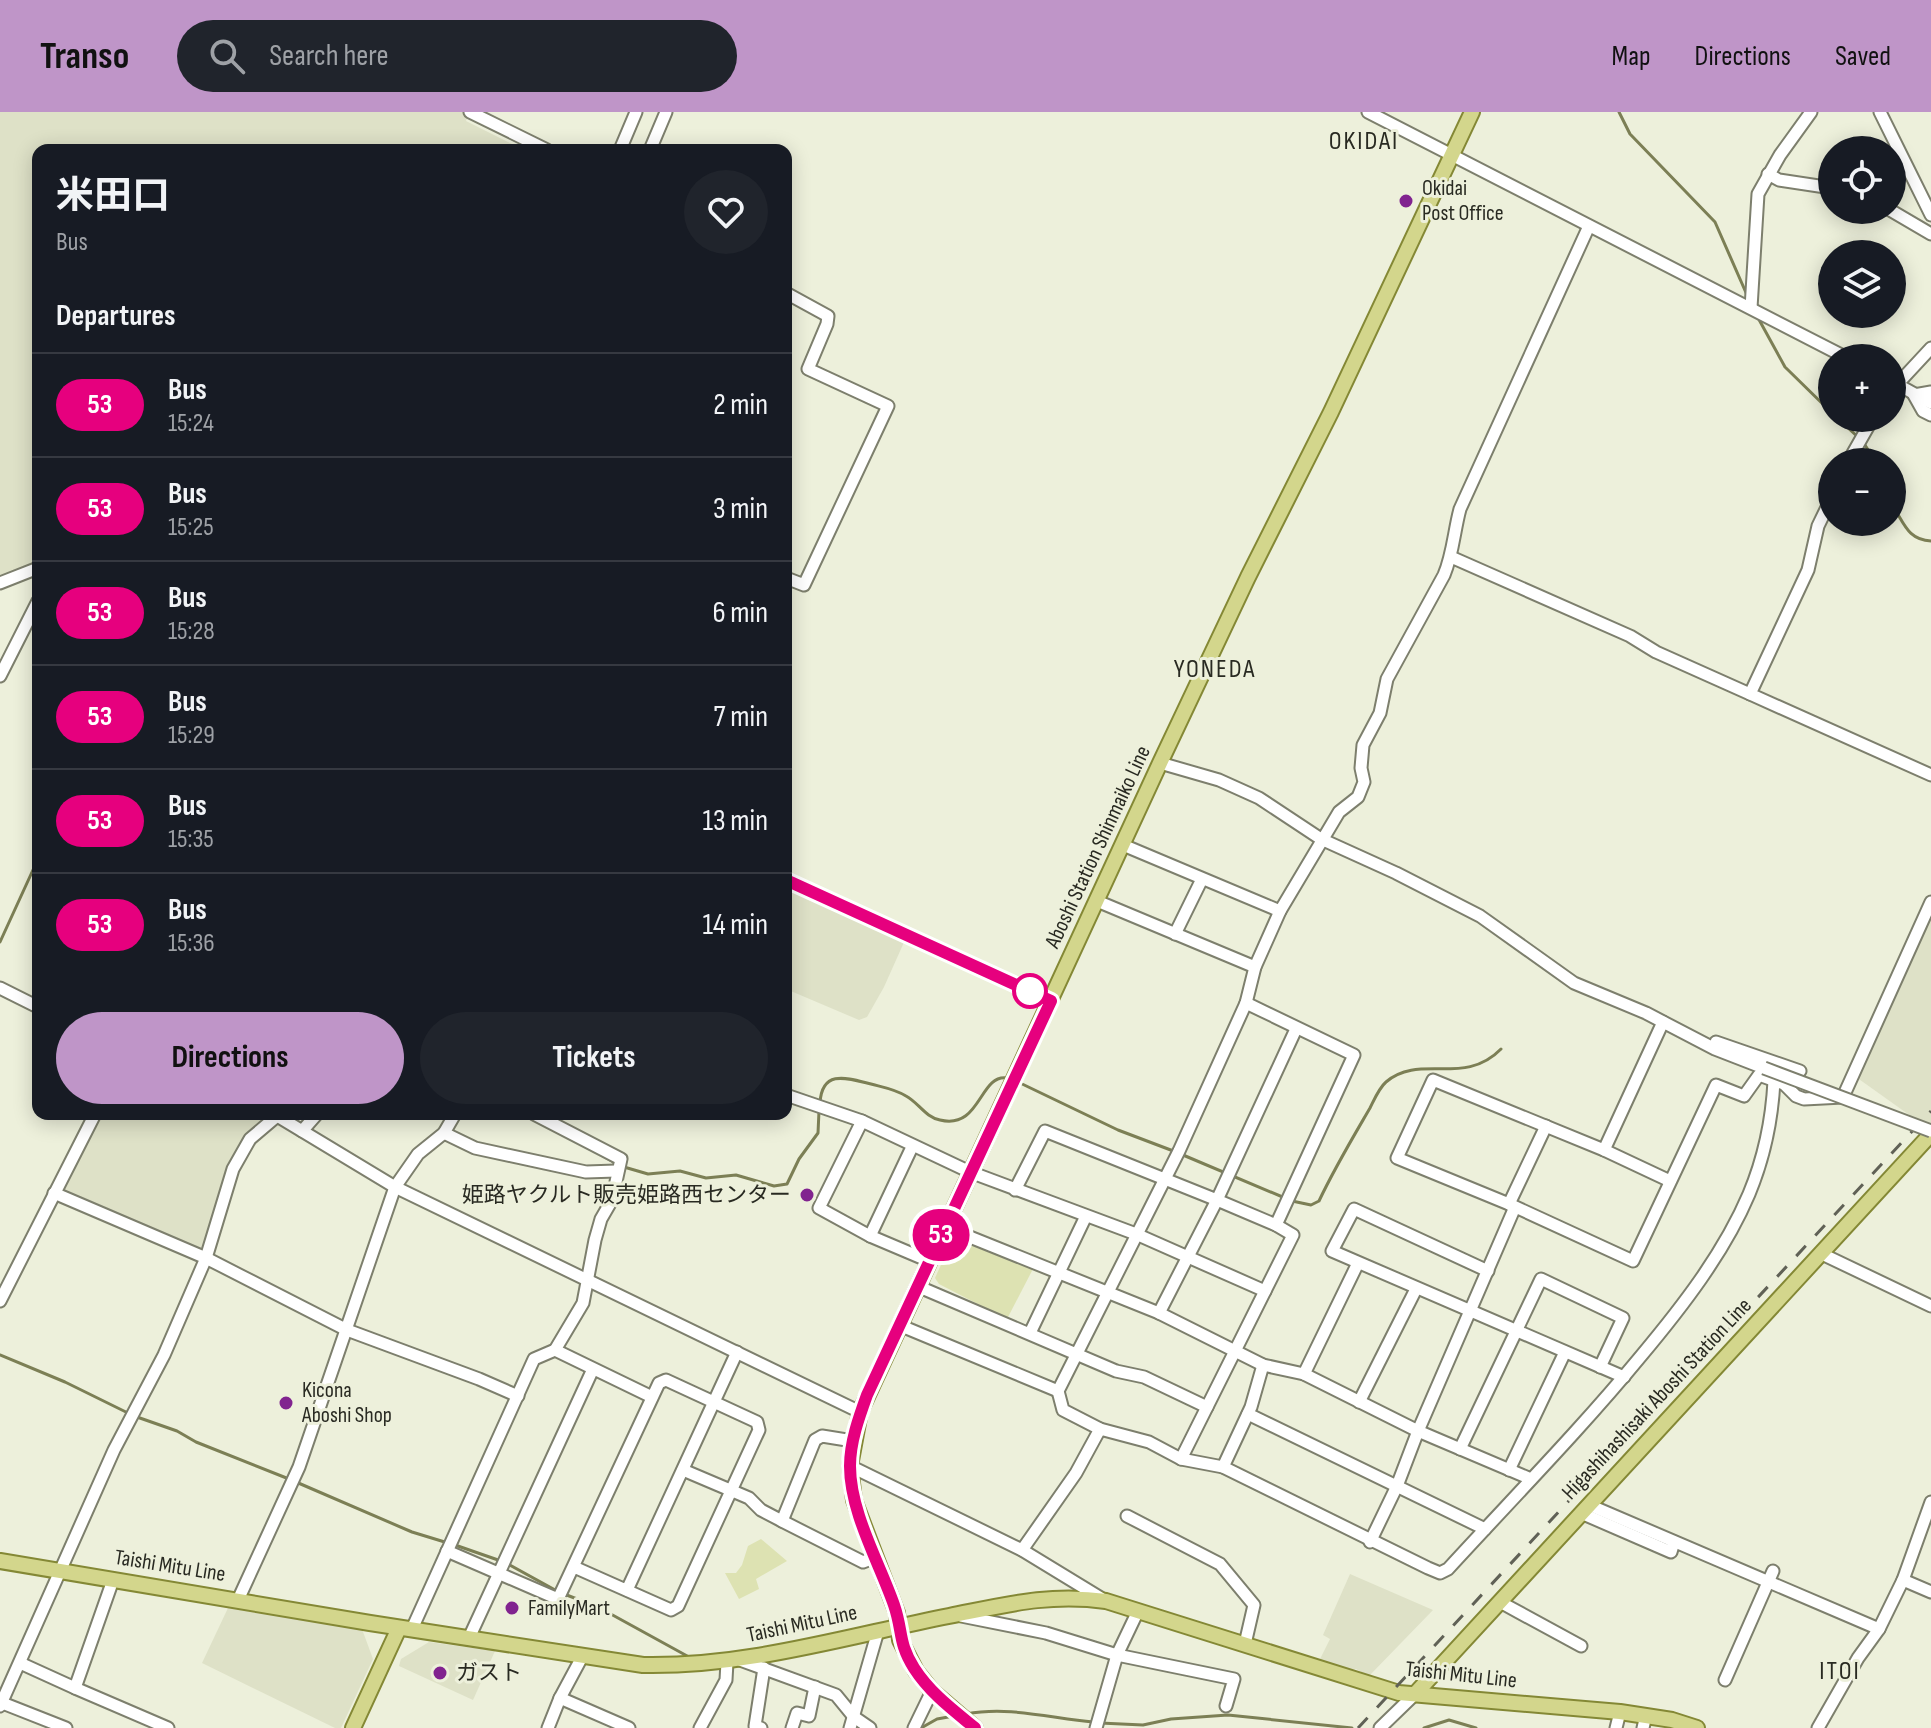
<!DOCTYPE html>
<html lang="en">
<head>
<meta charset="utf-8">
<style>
	:root { --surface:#171b24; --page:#20242c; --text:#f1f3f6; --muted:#9ea1a6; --line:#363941; --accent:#bf95c8 }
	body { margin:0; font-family:"Sofia Sans Condensed","Noto Sans JP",sans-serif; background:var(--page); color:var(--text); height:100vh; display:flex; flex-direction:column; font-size:30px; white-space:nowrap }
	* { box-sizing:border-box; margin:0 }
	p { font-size:26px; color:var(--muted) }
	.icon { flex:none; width:44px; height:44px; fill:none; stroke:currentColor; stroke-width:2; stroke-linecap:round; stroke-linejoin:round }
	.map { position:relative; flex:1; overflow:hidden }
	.drawer { position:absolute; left:32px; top:32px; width:760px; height:976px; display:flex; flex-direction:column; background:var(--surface); border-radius:16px; box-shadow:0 4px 20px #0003 }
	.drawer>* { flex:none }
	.badge { padding:0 16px; border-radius:26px; font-size:28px; line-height:52px }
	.tools { position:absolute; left:1818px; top:24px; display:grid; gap:16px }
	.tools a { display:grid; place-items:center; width:88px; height:88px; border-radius:50%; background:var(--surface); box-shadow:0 4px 20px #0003; font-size:40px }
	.map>.badge { position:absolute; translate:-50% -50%; box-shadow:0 0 0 4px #fff }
	h2 { padding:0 24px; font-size:30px; line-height:72px }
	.round { display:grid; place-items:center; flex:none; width:84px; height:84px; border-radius:42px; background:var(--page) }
	.head { display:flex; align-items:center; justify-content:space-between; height:136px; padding:0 24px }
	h1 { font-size:38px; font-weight:700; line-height:60px }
	.primary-button { display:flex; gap:16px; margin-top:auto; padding:16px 24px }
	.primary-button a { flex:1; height:92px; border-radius:48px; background:var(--accent); color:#111; font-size:32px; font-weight:700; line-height:92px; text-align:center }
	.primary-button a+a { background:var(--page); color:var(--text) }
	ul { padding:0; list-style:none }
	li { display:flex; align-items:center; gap:24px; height:104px; padding:0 24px; border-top:2px solid var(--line) }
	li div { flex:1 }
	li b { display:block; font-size:30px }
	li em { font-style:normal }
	li .badge { min-width:88px; font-weight:700; text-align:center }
	header { display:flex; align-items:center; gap:48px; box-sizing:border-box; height:112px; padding:0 40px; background:var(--accent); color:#111 }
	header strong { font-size:38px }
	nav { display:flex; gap:44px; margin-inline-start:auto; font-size:28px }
	.search { width:560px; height:72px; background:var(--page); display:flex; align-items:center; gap:20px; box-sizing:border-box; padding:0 28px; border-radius:44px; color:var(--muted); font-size:30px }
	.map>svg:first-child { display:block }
	.built { fill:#dee1c7 }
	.green { fill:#dde2b2 }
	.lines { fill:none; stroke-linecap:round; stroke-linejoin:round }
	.stream { stroke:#7c7f55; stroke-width:3 }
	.minor-casing { stroke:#7d7f6d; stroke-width:15 }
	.major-casing { stroke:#848835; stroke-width:18 }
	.minor { stroke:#fff; stroke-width:11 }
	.major { stroke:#d3d68c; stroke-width:14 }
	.rail { stroke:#606156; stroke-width:3; stroke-dasharray:14 14; stroke-linecap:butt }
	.minor-bridge-casing { stroke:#7d7f6d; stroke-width:15; stroke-linecap:butt }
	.minor-bridge { stroke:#fff; stroke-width:11 }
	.line-casing { stroke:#fff; stroke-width:18 }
	.line { stroke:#e6007e; stroke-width:12 }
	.poi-dot { fill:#81238f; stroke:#edf0db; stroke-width:3 }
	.stop-dot { fill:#fff; stroke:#e6007e; stroke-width:4 }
	.labels { text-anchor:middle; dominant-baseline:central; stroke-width:6; stroke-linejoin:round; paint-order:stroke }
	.poi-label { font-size:22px; fill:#292a22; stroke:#edf0db; text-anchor:start }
	.street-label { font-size:22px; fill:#292a22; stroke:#edf0db }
	.quarter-label { font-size:26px; letter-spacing:2px; fill:#292a22; stroke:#edf0db }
</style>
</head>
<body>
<header>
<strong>Transo</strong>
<div class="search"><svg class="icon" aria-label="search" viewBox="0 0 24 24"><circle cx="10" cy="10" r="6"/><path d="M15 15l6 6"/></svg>Search here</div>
<nav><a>Map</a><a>Directions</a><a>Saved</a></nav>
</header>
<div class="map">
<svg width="1931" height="1616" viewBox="0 0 1931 1616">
	<rect width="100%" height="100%" fill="#edf0db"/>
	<g class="built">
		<polygon points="0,0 469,0 466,9 524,38 38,38 38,449 0,465"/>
		<polygon points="786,773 905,828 884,875 867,905 859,908 786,877"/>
		<polygon points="1931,800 1931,1014 1929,1017 1856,965"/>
		<polygon points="102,1002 260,1002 267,1007 249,1018 239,1032 223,1066 201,1141 64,1079 62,1071"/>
		<polygon points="1350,1462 1433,1498 1369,1564 1356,1557 1345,1560 1318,1551 1330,1527 1323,1523"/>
		<polygon points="228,1496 362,1517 373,1547 341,1616 335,1616 202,1551"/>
		<polygon points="429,1530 495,1539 473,1588 399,1554 401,1547"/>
	</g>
	<g class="green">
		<polygon points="954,1124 1035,1153 1007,1207 939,1172 935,1166"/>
		<polygon points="761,1427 787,1449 756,1467 759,1477 739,1487 725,1461 736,1461 742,1453 748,1434"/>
	</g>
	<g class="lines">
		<g class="stream">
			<polyline points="1619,0 1630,22 1715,110 1747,183"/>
			<polyline points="1757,204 1785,255 1832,301"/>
			<polyline points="1837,306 1858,325"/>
			<polyline points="1863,330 1876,350"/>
			<path d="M 1892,393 C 1904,410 1907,428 1931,429"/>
			<polyline points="0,830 38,747"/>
			<polyline points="1018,970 1118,1018 1176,1040"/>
			<path d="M 820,991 C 822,957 847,966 871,972 C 882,975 895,977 906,984 C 919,991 925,1005 940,1008 C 981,1018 979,962 1007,966"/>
			<polyline points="522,1002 532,1007"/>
			<path d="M 1183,1043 L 1292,1089 L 1311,1093 L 1319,1089 C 1334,1057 1352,1027 1370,996 C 1374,988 1379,976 1386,970 C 1420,941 1464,975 1501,937"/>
			<polyline points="603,1044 617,1052"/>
			<polyline points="624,1055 648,1062 680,1059 706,1066 736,1063 774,1074 787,1072 799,1047 818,1021 819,999"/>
			<polyline points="0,1243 65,1270 130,1302"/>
			<polyline points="137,1305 177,1319 196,1330 289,1367"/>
			<polyline points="296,1370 412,1420 448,1431"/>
			<polyline points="455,1433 501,1449"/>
			<polyline points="508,1452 557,1479"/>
			<polyline points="564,1482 598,1495 689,1545"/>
			<path d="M 966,1602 C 1009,1594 1050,1606 1093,1610"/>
			<polyline points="1100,1611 1143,1613 1171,1607 1228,1603 1352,1616"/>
			<polyline points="921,1616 937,1607 954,1604"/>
			<polyline points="1424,1616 1449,1608 1476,1616"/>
		</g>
		<g class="minor-casing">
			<g id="minor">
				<polyline points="470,0 547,38"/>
				<polyline points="1368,0 1847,246"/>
				<polyline points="1880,0 1931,103"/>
				<polyline points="620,38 636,0"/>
				<polyline points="650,38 666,0"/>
				<polyline points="1768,62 1779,68 1832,76"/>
				<polyline points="1890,98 1931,122"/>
				<polyline points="786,181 828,204 827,212 808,257 888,294 804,473 786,466"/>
				<polyline points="1751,196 1758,82 1780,43 1811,0"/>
				<polyline points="1893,270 1931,291"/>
				<polyline points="1892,278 1931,236"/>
				<polyline points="1931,280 1914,283 1923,299 1931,303"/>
				<polyline points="1848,350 1873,306"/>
				<polyline points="1832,385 1818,414 1808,458 1750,582 1931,663"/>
				<polyline points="1451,445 1630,524 1656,540 1750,582"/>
				<polyline points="0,471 38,456"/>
				<polyline points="0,564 38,489"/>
				<polyline points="1160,651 1219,668 1259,686 1321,727 1396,761 1480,804 1574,871 1646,901 1715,937 1764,956"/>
				<polyline points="1123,733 1280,799"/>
				<polyline points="786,768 1051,889"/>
				<polyline points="1097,789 1255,855"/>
				<polyline points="1175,822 1202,767"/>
				<polyline points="0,876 38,895"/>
				<polyline points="1246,891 1354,943 1276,1113"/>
				<polyline points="1716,930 1800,959"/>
				<polyline points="786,983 862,1009"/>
				<polyline points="274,1002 395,1075 860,1300"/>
				<polyline points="302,1019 317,1002"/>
				<polyline points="444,1021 475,1036 586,1060 616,1059"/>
				<polyline points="1604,1038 1663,910"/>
				<polyline points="1670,1069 1604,1038 1433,968 1397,1046 1509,1092 1633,1149 1716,973 1744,984 1759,963 1784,972 1796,984 1804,987 1843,985 1931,790"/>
				<polyline points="1015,1078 1045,1019 1217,1088 1276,1113 1293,1123 1181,1347 1149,1330 1100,1317"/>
				<polyline points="54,1081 206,1146 347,1218 479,1267 518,1284"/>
				<polyline points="1509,1092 1546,1014"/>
				<polyline points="945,1115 1159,1201 1263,1253 1304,1262 1418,1319 1531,1367"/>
				<polyline points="870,1124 912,1035"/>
				<polyline points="1822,1142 1931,1194"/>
				<polyline points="929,1149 870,1124 819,1096 862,1009 970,1060 1136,1122 1265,1179"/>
				<polyline points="1488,1159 1354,1097 1332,1139 1624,1265"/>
				<polyline points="917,1174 1116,1259 1144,1265 1207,1295"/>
				<polyline points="0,1189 95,1002"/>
				<polyline points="1159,1201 1217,1088 1296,917"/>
				<polyline points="899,1213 1058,1279"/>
				<polyline points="1030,1221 1086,1104"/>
				<polyline points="555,1238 652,1285"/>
				<polyline points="1304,1262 1358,1151"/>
				<polyline points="1359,1290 1416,1177"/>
				<polyline points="1248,1302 1485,1417"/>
				<polyline points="1460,1337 1541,1167 1623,1206 1600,1255"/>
				<path d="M 1181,1347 L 1223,1355 L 1428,1456 L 1440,1461 L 1448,1457 C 1513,1386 1580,1318 1641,1244 C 1682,1195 1724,1141 1749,1082 C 1764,1046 1772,1008 1774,969"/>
				<polyline points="850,1354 1022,1438 1104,1488"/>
				<polyline points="1223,1355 1251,1295 1263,1253"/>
				<polyline points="683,1358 749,1386 761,1398 782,1409 815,1328 822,1324 853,1329"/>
				<polyline points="1509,1358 1565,1240"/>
				<polyline points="1589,1393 1879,1517"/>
				<polyline points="1581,1401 1671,1440 1674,1430"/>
				<polyline points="1127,1404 1220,1452 1254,1493 1245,1532"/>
				<polyline points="782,1409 863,1450 876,1445"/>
				<polyline points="1370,1430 1397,1374 1418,1319 1515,1095"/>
				<path d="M 1022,1438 L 1076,1361 L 1100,1317 L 1063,1298 L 1058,1279 L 1179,1039 L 1246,891 L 1255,855 L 1280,799 L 1339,700 L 1358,685 L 1364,670 L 1361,656 L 1363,633 L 1380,601 L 1387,567 L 1444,463 C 1453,442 1454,419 1460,397 L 1589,114"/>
				<polyline points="447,1439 558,1487 659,1271 666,1268 757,1310 759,1318 678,1494 671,1498 574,1455"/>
				<polyline points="1903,1468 1931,1480"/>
				<polyline points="627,1478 737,1240"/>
				<polyline points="238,1488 299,1355 395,1075 418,1042 444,1021 455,1002"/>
				<polyline points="1500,1490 1581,1534"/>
				<polyline points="961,1504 1046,1521 1117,1543 1234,1567 1226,1594"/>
				<polyline points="412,1517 534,1247 555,1238 583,1191 595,1128 601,1107 612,1088 621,1047 534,1002"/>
				<polyline points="469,1526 593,1257"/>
				<polyline points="740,1548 836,1583 854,1605 870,1616"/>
				<polyline points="20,1551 75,1576 113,1468"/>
				<polyline points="1725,1568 1773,1459"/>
				<polyline points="75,1576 168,1616"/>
				<polyline points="560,1586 629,1616"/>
				<polyline points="0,1590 66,1616"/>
				<polyline points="0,1594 114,1338 164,1243 206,1146 233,1057 250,1027 277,1004"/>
				<polyline points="548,1616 560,1586 582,1545"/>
				<polyline points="700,1616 726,1568 727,1550"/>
				<polyline points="761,1616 755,1614 764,1556"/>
				<polyline points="792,1616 797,1601 809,1604 815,1575"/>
				<polyline points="850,1616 878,1519"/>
				<polyline points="914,1616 932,1579"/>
				<polyline points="1096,1616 1117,1543 1138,1499"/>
				<polyline points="1380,1616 1415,1582"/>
				<polyline points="1616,1616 1620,1600"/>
				<polyline points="1643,1616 1646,1603"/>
				<polyline points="1818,1616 1858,1546 1879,1517 1903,1468 1931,1390"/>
			</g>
		</g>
		<g class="major-casing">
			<g id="major">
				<path d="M 0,1449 L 370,1511 L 643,1553 C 747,1555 848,1524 949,1504 C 1005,1493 1049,1481 1106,1489 L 1399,1581 L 1620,1600 L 1672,1608 L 1697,1616"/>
				<polyline points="1415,1582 1931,1022"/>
				<polyline points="353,1616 399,1516"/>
				<polyline points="975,1616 932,1579 916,1559 900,1528 897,1501 854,1388 850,1354 860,1300 1160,651 1248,465 1331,300 1472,0"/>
			</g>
		</g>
		<use href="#minor" class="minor"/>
		<use href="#major" class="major"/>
		<polyline class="rail" points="1358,1616 1931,999"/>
		<g class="minor-bridge-casing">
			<polyline id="minor-bridge" points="1764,956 1931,1019"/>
		</g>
		<use href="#minor-bridge" class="minor-bridge"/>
	</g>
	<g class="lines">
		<g class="line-casing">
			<path id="line" d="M 786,768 L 1051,889 L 867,1283 C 859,1305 850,1330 850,1354 C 850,1400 879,1450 894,1493 C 903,1519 898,1531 914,1556 C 930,1581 953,1598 975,1616"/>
		</g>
		<use href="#line" class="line"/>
	</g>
	<g class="poi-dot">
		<circle cx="1406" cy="89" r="8"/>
		<circle cx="807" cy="1083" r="8"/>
		<circle cx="286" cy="1291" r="8"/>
		<circle cx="512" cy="1496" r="8"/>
		<circle cx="440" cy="1561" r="8"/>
	</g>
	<circle class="stop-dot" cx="1030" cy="879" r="16"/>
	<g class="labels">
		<g class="poi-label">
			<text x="1422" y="76">Okidai<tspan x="1422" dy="25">Post Office</tspan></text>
			<text x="791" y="1083" text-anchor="end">姫路ヤクルト販売姫路西センター</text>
			<text x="302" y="1278">Kicona<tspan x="302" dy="25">Aboshi Shop</tspan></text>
			<text x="528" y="1496">FamilyMart</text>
			<text x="456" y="1561">ガスト</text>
		</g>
		<g class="street-label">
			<text transform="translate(1098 735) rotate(-65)">Aboshi Station Shinmaiko Line</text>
			<text transform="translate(1657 1287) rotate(-47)">Higashihashisaki Aboshi Station Line</text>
			<text transform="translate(170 1454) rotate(9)">Taishi Mitu Line</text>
			<text transform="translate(802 1512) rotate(-12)">Taishi Mitu Line</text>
			<text transform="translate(1461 1563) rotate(6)">Taishi Mitu Line</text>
		</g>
		<g class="quarter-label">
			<text x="1364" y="29">OKIDAI</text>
			<text x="1215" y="557">YONEDA</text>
			<text x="1840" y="1559">ITOI</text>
		</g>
	</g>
</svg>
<div class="tools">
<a><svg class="icon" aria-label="locate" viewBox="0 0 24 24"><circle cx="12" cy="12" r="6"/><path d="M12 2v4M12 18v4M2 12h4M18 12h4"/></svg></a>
<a><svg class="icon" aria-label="layers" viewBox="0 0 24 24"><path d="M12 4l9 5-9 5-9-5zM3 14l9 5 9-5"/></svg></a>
<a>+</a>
<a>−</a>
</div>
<b class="badge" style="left:941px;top:1123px;background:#e6007e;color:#fff">53</b>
<section class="drawer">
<div class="head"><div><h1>米田口</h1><p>Bus</p></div><a class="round"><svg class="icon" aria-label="heart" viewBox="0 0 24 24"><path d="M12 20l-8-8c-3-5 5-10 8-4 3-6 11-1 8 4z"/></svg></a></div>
<h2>Departures</h2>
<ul>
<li><span class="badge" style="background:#e6007e;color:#fff">53</span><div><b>Bus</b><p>15:24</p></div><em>2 min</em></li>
<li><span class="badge" style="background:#e6007e;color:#fff">53</span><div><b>Bus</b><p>15:25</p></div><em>3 min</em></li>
<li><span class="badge" style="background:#e6007e;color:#fff">53</span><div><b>Bus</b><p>15:28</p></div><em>6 min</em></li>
<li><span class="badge" style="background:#e6007e;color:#fff">53</span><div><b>Bus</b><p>15:29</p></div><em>7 min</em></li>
<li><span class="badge" style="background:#e6007e;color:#fff">53</span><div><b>Bus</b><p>15:35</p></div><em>13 min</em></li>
<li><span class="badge" style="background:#e6007e;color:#fff">53</span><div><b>Bus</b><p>15:36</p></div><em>14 min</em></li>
</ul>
<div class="primary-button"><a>Directions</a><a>Tickets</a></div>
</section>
</div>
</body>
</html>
